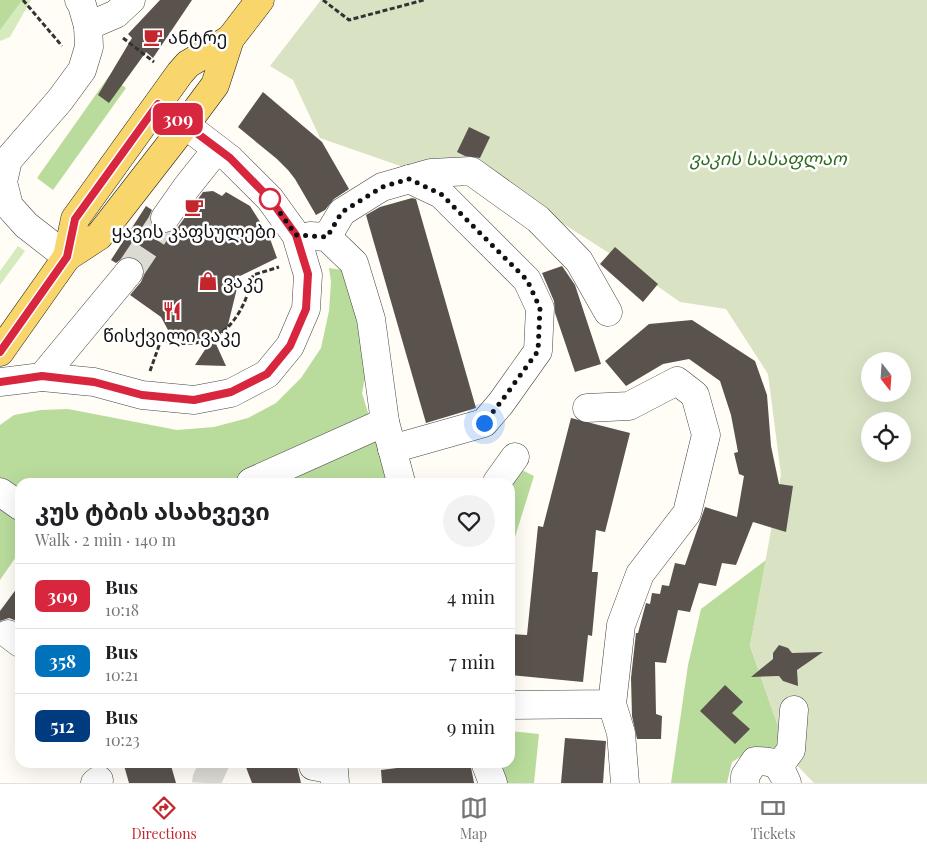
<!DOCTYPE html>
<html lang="en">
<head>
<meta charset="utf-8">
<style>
	:root { --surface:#fff; --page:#f2f2f2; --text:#202124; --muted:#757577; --line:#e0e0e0; --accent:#c4262e }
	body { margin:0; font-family:"Playfair Display","Noto Sans Georgian",serif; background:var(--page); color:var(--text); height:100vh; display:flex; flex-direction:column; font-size:19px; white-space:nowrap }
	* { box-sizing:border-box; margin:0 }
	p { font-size:16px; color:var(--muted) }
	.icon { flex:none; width:28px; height:28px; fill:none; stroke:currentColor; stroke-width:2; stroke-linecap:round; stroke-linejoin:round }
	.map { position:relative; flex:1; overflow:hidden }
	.drawer { position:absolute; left:15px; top:478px; width:500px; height:290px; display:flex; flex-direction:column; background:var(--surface); border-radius:15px; box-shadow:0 5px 20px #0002 }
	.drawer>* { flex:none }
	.badge { padding:0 10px; border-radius:8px; font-size:18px; line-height:32px }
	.needle { width:32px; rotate:163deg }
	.fabs { position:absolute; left:861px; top:352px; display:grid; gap:10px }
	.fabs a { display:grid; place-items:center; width:50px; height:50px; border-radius:50%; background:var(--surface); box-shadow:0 5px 20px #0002; font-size:25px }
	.you { position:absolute; width:25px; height:25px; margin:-12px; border:4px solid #fff; border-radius:50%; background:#1a73e8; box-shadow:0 0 0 8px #1a73e833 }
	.map>.badge { position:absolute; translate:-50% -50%; box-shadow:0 0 0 2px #fff }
	.round { display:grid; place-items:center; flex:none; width:52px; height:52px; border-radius:26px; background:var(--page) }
	.headline { display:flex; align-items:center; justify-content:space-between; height:85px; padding:0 20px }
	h1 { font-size:24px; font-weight:700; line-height:38px }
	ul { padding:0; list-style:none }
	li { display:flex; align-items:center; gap:15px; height:65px; padding:0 20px; border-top:1px solid var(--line) }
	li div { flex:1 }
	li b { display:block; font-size:19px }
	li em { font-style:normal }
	li .badge { min-width:55px; font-weight:700; text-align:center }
	.menu { display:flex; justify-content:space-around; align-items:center; height:70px; border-top:1px solid var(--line); background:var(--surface); font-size:14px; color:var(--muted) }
	.menu a { display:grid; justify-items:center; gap:2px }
	.menu .current { color:var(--accent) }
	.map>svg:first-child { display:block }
	.green { fill:#d5ebbd }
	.forest { fill:#b9dc9c }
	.cemetery { fill:#d9e3c4; fill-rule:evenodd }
	.building { fill:#5a524d }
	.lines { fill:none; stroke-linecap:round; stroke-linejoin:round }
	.minor-tunnel { stroke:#dbdad3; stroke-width:28; stroke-dasharray:28 14; stroke-linecap:butt }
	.minor-casing { stroke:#444; stroke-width:29 }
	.major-casing { stroke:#222; stroke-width:29 }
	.path { stroke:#333; stroke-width:3; stroke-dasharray:5 2.5; stroke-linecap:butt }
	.minor { stroke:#fff; stroke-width:28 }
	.major { stroke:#f9d66b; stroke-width:28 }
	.line-casing { stroke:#fff; stroke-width:11 }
	.line { stroke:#d7263d; stroke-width:8 }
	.walk { stroke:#111; stroke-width:5; stroke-dasharray:0 9 }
	.stop-dot { fill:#fff; stroke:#d7263d; stroke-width:2.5 }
	.labels { text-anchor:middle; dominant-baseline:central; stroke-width:5; stroke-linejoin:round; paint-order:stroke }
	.poi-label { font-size:18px; fill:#111; stroke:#fff; text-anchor:start }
	.park-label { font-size:18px; font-style:italic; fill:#2f6b1f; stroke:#fff }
</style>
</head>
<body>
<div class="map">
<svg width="927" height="783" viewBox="0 0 927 783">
	<rect width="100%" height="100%" fill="#fffdf5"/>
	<g class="green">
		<polygon points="0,0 31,0 10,37 0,41"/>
		<polygon points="18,246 25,251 0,285 0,271"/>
	</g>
	<g class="forest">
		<polygon points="0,0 22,0 0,30"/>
		<polygon points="109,76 126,88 53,190 37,178"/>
		<polygon points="329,268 342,270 359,319 367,368 362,393 389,482 20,482 20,499 0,486 0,425 14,415 41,410 68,409 177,430 214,427 248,418 276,403 301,378 321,348 329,311 331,282"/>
		<polygon points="520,469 534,476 510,553 510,488"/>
		<polygon points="0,499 20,513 20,551 0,580"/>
		<polygon points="766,560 750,646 789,757 753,749 732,762 727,783 671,783 688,665 701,609"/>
		<polygon points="510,731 539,734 534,783 497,783 491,763 510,762"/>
	</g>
	<path class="cemetery" d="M 321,0 L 927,0 L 927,783 L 814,783 L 789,757 L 750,646 L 781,475 L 768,374 L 726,309 L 680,302 L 620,260 L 526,200 L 406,168 L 320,138 L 293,80 L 270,66 ZM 870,361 L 902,361 L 902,394 L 870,394 ZM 870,421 L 902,421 L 902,454 L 870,454 Z"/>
	<g class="building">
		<polygon points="160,0 192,0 153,58 146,52 109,103 98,95 132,38 128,34"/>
		<polygon points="263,92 322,142 349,189 334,199 325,210 316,215 295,179 288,170 277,159 238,127"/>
		<polygon points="469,127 490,137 480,158 465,156 457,152"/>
		<polygon points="213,191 222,196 226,192 250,206 269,236 277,258 240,276 226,333 211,333 226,366 195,365 210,342 168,330 161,317 130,295 141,282 144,275 144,267 139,260 131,257 123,258 116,263 111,260 146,206 152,210 149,217 151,224 156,230 163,233 171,232 178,227 203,192"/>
		<polygon points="412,198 416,199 476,408 426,423 366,215 380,207"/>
		<polygon points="615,247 658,284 643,302 600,264"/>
		<polygon points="562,266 575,285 601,364 575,372 555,313 554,301 542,273"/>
		<polygon points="692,320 755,361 767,395 771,446 779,484 793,486 786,532 753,522 736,565 722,563 716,586 699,583 690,612 678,610 666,663 655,662 656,714 662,716 661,739 637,739 632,716 631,678 636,633 638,633 646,603 650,604 652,593 660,594 662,585 669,586 675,563 685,565 705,507 737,517 744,476 739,474 734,453 738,452 731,415 720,381 689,359 663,364 626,386 605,361 649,324"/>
		<polygon points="571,418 630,433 605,532 596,530 592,572 598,572 592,636 588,635 583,682 510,675 510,634 527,635 538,526 543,527"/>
		<polygon points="20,584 20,617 17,621 9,618 0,621 0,611"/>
		<polygon points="779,645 788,648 792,653 823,652 797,670 798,686 783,681 779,676 751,677 773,659 773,653"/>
		<polygon points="725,685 743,702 732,713 750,729 735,744 700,711"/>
		<polygon points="565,738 606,741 603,783 561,783"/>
		<polygon points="123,762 170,762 176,783 129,783"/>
		<polygon points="244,762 296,762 301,783 252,783"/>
		<polygon points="445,762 470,762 474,783 382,783 381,770"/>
	</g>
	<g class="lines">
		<g class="minor-tunnel">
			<polyline points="129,272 165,218"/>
			<path d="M 206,783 C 207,767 224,768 233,777"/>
		</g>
		<g class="minor-casing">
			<g id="minor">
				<polyline points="88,26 116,14 131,0"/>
				<polyline points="165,218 186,188 217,149"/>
				<polyline points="310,236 327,237 354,263 371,319 385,422 401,482"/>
				<polyline points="327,237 342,212 382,187 431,173 471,171 538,219 579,261 608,312"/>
				<polyline points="67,257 26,225 9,206 3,182 8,160 60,100 82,70 89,47 88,26 82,5 79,0"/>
				<polyline points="42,377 129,272"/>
				<polyline points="0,382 42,377 94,382 142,395 194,400 231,393 267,374 290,346 306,309 308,275 296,235 270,199 230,159 158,104"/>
				<polyline points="392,449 484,423 501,403 538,351 540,308 527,280 441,194 409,179"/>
				<polyline points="251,482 385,422"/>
				<polyline points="497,482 515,457"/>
				<polyline points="0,492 20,506"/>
				<polyline points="8,634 20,643"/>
				<polyline points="612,704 621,733 625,783"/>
				<polyline points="510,705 612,704 621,625 640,574 687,513 706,435 695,395 677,381 629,406 587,408"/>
				<polyline points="485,762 493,783"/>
				<polyline points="313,766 334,770 335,783"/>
				<polyline points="779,766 791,750 794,710"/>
				<polyline points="95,783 99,780"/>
				<path d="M 745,783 L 745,776 L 755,761 C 776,761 779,764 787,783"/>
			</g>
		</g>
		<g class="major-casing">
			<g id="major">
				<polyline points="67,257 75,219 180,73 188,64 230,39"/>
				<polyline points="0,352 67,257 99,236 186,124 215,85 230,39 260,0"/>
			</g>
		</g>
		<g class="path">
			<polyline points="23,0 62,46"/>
			<polyline points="323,0 349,20 424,0"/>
			<polyline points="123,38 154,62"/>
			<path d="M 150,371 L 161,340 C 214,354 242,325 253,275 L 279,267"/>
		</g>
		<use href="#minor" class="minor"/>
		<use href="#major" class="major"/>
	</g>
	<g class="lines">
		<g class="line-casing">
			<polyline id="line" points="0,352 67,257 75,219 158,104 230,158 270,199 296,235 308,274 306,309 290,346 267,374 231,392 194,400 142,395 94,382 42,376 0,382"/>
		</g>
		<use href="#line" class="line"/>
		<polyline class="walk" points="270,199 296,235 327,237 342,212 382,187 409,179 441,194 527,280 540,308 538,351 500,403 484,423"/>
	</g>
	<defs>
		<g id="cafe-bare" transform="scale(1.5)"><path d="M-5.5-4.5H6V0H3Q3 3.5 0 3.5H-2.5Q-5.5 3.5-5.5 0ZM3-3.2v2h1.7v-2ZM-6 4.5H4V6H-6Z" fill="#c4262e" stroke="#fff" stroke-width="2.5" paint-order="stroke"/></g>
		<g id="shop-bare" transform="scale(1.5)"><path d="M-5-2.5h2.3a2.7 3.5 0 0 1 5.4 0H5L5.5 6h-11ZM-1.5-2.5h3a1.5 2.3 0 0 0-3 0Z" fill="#c4262e" stroke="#fff" stroke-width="2.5" paint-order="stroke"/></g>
		<g id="restaurant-bare" transform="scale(1.5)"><path d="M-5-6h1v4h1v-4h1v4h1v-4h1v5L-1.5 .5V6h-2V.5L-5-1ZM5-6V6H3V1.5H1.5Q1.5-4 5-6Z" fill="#c4262e" stroke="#fff" stroke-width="2.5" paint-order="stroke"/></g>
	</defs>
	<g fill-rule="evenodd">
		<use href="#cafe-bare" x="153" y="37"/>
		<use href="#cafe-bare" x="194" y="207"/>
		<use href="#shop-bare" x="208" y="281"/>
		<use href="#restaurant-bare" x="172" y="311"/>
	</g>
	<circle class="stop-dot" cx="270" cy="199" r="10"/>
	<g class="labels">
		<g class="poi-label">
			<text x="168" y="37">ანტრე</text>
			<text x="194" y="231" text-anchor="middle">ყავის კაფსულები</text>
			<text x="223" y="281">ვაკე</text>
			<text x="172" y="335" text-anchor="middle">წისქვილი ვაკე</text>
		</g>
		<g class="park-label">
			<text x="768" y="158">ვაკის სასაფლაო</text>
		</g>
	</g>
</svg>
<div class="fabs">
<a><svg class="needle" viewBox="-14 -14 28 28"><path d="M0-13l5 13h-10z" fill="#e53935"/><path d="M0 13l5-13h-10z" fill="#757577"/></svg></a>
<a><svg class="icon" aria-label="locate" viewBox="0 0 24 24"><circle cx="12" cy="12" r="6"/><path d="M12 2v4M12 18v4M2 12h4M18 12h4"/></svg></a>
</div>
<div class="you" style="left:484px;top:423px"></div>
<b class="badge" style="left:178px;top:119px;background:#d7263d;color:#fff">309</b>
<section class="drawer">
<div class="headline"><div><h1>კუს ტბის ასახვევი</h1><p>Walk · 2 min · 140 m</p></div><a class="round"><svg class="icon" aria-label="heart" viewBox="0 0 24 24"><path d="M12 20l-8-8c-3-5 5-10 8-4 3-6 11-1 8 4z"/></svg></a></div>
<ul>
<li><span class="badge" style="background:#d7263d;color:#fff">309</span><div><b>Bus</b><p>10:18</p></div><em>4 min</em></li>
<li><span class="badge" style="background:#0072bc;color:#fff">358</span><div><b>Bus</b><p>10:21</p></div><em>7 min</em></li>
<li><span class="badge" style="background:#003b80;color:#fff">512</span><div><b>Bus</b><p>10:23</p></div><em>9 min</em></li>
</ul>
</section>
</div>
<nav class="menu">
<a class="current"><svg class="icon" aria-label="directions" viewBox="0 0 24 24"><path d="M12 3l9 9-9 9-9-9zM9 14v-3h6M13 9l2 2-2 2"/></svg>Directions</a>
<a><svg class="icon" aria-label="map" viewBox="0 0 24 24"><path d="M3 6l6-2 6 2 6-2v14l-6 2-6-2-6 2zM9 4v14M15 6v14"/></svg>Map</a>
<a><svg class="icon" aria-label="tickets" viewBox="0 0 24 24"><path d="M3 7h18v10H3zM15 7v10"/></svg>Tickets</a>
</nav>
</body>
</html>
